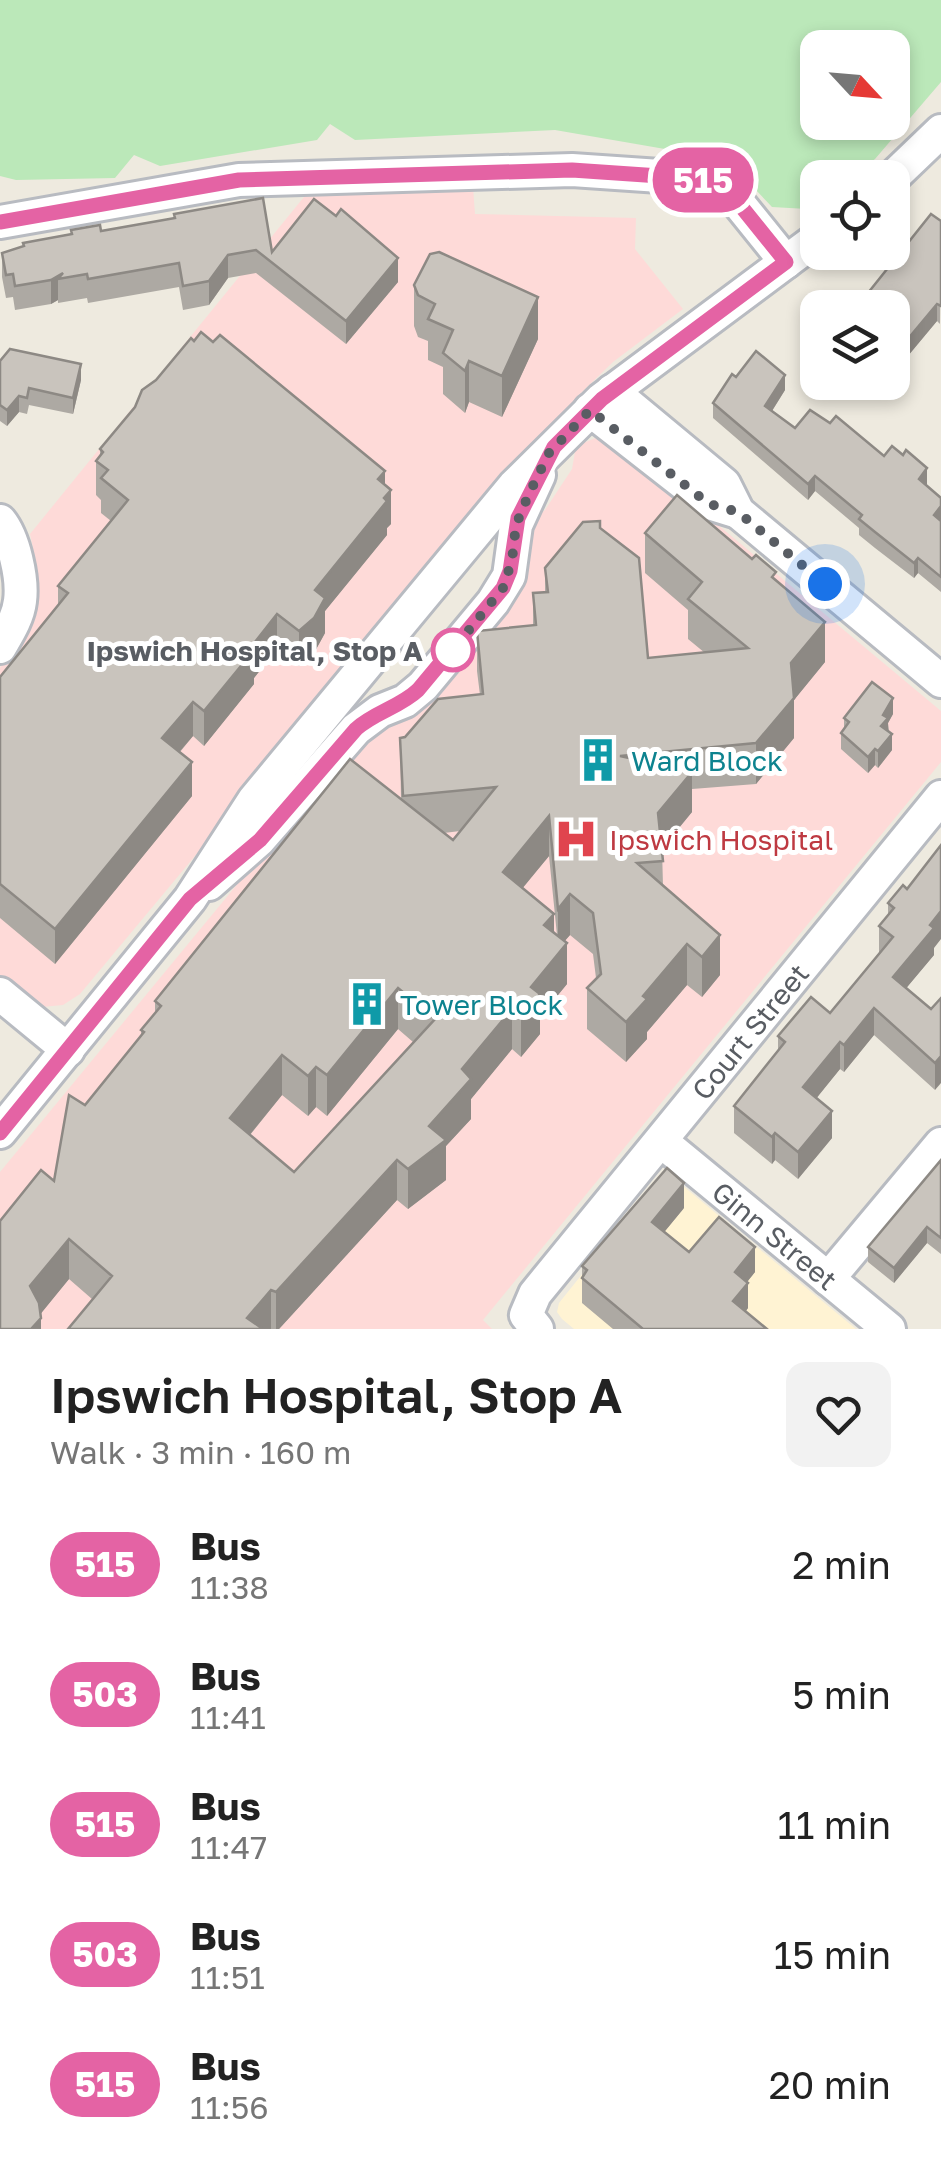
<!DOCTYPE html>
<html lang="en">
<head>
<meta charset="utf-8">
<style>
	:root { --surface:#fff; --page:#f2f2f2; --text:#222; --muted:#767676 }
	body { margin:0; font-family:"Golos Text",sans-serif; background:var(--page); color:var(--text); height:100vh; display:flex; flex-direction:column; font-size:38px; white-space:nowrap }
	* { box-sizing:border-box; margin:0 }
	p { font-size:32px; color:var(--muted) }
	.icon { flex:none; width:55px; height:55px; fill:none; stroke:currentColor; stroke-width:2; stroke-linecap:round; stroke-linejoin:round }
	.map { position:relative; height:1329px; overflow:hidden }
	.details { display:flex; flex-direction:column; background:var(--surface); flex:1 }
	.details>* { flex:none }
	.badge { padding:0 20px; border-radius:32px; font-size:35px; line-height:65px }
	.needle { width:65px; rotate:116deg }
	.tools { position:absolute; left:800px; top:30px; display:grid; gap:20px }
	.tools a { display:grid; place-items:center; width:110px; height:110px; border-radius:20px; background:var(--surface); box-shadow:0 5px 15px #0003; font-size:50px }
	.you { position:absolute; width:50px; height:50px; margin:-25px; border:8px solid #fff; border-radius:50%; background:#1a73e8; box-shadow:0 0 0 15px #1a73e833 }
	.map>.badge { position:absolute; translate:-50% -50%; box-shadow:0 0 0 5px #fff }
	.round { display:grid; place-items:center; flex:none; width:105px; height:105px; border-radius:20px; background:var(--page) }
	.head { display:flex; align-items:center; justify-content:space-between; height:170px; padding:0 50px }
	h1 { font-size:48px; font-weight:600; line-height:75px }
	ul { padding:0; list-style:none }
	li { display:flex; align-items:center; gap:30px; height:130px; padding:0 50px }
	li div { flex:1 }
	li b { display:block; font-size:38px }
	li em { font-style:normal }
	li .badge { min-width:110px; font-weight:700; text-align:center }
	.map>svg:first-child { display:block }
	.commercial { fill:#fff3d3 }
	.medical { fill:#fedad8 }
	.green { fill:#bbe8b9; fill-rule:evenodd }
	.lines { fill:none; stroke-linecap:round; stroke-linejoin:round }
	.minor-casing { stroke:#b8bbc1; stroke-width:38 }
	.minor { stroke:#fff; stroke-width:32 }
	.wall { fill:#ada9a3; fill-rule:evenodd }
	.shaded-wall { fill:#8d8984 }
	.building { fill:#c9c4bd; stroke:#8d8984; stroke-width:2.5; fill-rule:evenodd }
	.line-casing { stroke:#fff; stroke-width:22 }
	.line { stroke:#e463a4; stroke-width:15 }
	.walk { stroke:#595d63; stroke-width:10; stroke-dasharray:0 18 }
	.stop-dot { fill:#fff; stroke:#e463a4; stroke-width:5 }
	.labels { text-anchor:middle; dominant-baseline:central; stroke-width:10; stroke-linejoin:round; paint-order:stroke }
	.stop-label { font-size:28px; font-weight:bold; fill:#595d63; stroke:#fff; text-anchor:end }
	.culture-label { font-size:28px; fill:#0d838f; stroke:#fff; text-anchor:start }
	.health-label { font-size:28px; fill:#be3a42; stroke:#fff; text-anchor:start }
	.street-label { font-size:28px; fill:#595d63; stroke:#fff }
</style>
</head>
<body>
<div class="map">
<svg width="941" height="1329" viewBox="0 0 941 1329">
	<rect width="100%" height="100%" fill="#eeeadf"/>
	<polygon class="commercial" points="677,1181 856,1329 574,1329 562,1319 557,1312 559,1303 656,1182"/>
	<g class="medical">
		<polygon points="473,187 475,214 636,218 635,249 683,309 613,362 581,393 80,994 63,1005 41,1007 0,982 0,668 30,619 37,597 37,567 30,534 308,192"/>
		<polygon points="598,437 621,444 941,711 941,762 483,1320 492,1329 0,1329 0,1172 362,733 403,712 529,522 545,510 572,469 576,446"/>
	</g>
	<path class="green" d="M 0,0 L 941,0 L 941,82 L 875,159 L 850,177 L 818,178 L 817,202 L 807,209 L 772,207 L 737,170 L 717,158 L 555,130 L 355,140 L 330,124 L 317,140 L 160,166 L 134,155 L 115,178 L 16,180 L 0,176 ZM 818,48 L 892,48 L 892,122 L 818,122 Z"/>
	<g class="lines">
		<g class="minor-casing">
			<g id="minor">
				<polyline points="892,178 941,131"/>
				<polyline points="0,222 239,180 572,170 689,178 712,183 736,200 786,262"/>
				<polyline points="612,391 724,484 738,512 941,681"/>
				<polyline points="590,410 709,503 738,512"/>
				<path d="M 0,521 C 14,538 23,579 20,601 C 18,618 8,633 0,647"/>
				<polyline points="209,884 259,840 356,729 380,711 405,701 423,686 493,602 509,576 516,525 539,475"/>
				<polyline points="0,994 68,1050"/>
				<polyline points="0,1132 190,899 254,800 514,486 602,399 818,238"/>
				<path id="s1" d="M 661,1141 L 889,1329"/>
				<polyline points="828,1279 941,1144"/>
				<path id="s2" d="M 537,1329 L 526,1315 L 535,1294 L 941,797"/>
			</g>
		</g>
		<use href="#minor" class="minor"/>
	</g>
	<g class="wall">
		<polygon points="941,221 940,324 937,321 892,375"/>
		<polygon points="101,231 272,252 398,282 346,344 256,273 228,278 209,305 183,310 179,287 88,303 87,298 58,303 58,300 51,304 15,310 13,297 6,298 2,277 2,253"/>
		<polygon points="414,285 538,339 502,417 469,402 465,413 443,394 443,367 428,360 428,341 418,337 414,326"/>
		<polygon points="0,361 81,380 73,414 29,405 27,414 19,412 7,426 0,421"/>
		<polygon points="736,377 785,390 772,411 795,428 830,423 927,484 926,485 941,498 941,592 918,573 914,578 875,548 859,535 859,528 815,491 808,500 713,418 713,403"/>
		<polygon points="100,449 385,484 391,524 387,528 387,535 325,611 325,633 314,653 299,666 277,649 254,678 254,684 204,746 193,736 180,752 192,796 55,964 0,918 0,677 58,605 58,586 111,521 101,513 101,500 96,495 96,461 100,455"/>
		<path d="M 600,528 L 648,658 L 705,653 L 688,639 L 688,610 L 645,573 L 645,533 L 776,580 L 825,662 L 794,700 L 794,738 L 756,784 L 692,789 L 692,812 L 662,849 L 663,886 L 720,975 L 702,997 L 687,985 L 647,1032 L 647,1039 L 626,1062 L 587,1029 L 587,988 L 596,978 L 593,954 L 570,935 L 564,941 L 567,984 L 540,1017 L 540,1034 L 521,1057 L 512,1049 L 471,1099 L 471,1119 L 446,1146 L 446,1180 L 408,1209 L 397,1200 L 279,1329 L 68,1329 L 92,1299 L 69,1279 L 40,1314 L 41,1329 L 0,1329 L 54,1181 L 85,1105 L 141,1036 L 141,1030 L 155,1013 L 155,1001 L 401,799 L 400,738 L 405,737 L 480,695 L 477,671 L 477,631 L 533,626 L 533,593 L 545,592 L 545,568 ZM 460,831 L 453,840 L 444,833 ZM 549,856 L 557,935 L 522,888 ZM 398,1029 L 413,1042 L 294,1172 L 250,1135 L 282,1095 L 308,1116 L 316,1107 L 327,1116 Z"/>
		<polygon points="893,714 888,723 892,750 878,768 875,765 868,773 841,749 841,733 844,728 844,718"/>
		<polygon points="888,903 934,948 934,955 906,988 931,1009 941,998 935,1090 874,1035 844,1072 840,1069 816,1098 832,1138 798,1179 775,1160 772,1164 734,1133 734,1106 778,1051 778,1036 830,1013 879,953 879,926 888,915"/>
		<polygon points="941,1160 941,1254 927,1243 894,1283 868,1262 868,1247"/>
		<polygon points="684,1208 664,1232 689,1252 755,1272 747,1282 748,1308 746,1311 767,1329 613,1329 582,1303 582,1266"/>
	</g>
	<g class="shaded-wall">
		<polygon points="228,255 228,278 209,305 209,281"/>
		<polygon points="398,258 398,282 346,344 346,321"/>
		<polygon points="63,273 58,279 58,300 51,304 51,280"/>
		<polygon points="538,297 538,339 502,417 502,376"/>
		<polygon points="937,304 937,321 892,375 892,358"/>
		<polygon points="469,361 469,402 465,413 465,371"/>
		<polygon points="81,364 81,380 73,414 73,398"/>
		<polygon points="785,375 785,390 765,422 765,406"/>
		<polygon points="19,396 19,412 7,426 7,410"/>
		<polygon points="927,468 927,484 919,495 919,479"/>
		<polygon points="385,471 385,497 391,490 391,524 387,528 387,535 325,611 325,633 314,653 299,666 299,631 315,590 378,479"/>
		<polygon points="815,476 815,491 808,500 808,484"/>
		<polygon points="941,506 941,521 934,515"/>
		<polygon points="918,558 918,573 914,578 914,563"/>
		<polygon points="277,614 277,649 254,678 254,684 204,746 204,711"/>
		<polygon points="825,622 825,662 794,700 794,738 756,784 756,743 791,663"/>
		<polygon points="893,698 893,714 888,723 888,734 881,726 883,715"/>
		<polygon points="193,702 193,736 162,772 162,738"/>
		<polygon points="892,734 892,750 878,768 878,751"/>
		<polygon points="875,749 875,765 868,773 868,757"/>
		<polygon points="192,762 192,796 55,964 55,929"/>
		<polygon points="692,772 692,812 658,853 658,813"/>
		<polygon points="549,816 549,856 503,912 503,872"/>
		<polygon points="570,894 570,935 558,949 558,909"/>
		<polygon points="941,911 941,939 934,948 934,955 893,1004 893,977"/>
		<polygon points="554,914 554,954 544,925"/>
		<polygon points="720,935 720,975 702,997 702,957"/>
		<polygon points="567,943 567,984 540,1017 540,1034 521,1057 521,1016 531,987"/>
		<polygon points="687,944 687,985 647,1032 647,1039 626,1062 626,1022 643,996"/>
		<polygon points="398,988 398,1029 327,1116 327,1075"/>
		<polygon points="874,1008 874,1035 844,1072 844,1045"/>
		<polygon points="512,1009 512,1049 471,1099 471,1119 446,1146 446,1180 408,1209 408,1169 429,1126 462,1069"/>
		<polygon points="840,1042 840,1069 803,1115 803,1087"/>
		<polygon points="282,1055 282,1095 230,1159 230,1118"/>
		<polygon points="941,1056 941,1083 935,1090 935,1063"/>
		<polygon points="316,1067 316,1107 308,1116 308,1076"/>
		<polygon points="832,1111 832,1138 798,1179 798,1152"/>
		<polygon points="775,1133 775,1160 772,1164 772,1137"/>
		<polygon points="397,1160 397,1200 279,1329 276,1329 276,1292"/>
		<polygon points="684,1183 684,1208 652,1247 652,1222"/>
		<polygon points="927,1227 927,1243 894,1283 894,1268"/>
		<polygon points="69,1239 69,1279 30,1327 30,1286"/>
		<polygon points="755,1247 755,1272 735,1297 735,1272"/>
		<polygon points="748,1283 748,1308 733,1327 733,1301"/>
		<polygon points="271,1290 271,1329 247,1329 247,1318"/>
		<polygon points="41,1318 41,1329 31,1329"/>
	</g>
	<g class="building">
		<polygon points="263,198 272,252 314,199 336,216 341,209 398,258 346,321 256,250 228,255 209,281 183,286 179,263 88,279 87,274 58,279 63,273 51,280 15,286 13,274 6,275 2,253 24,246 23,243 72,234 71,230 100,225 101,231 175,218 174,214"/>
		<polygon points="931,214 941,221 941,306 937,304 892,358 892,308 856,308"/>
		<polygon points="439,252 538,297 502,376 469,361 465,371 443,353 453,330 428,319 435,304 418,295 414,285 430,254"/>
		<polygon points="201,332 213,342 220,335 385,471 378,479 391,490 384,498 387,501 315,590 325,598 314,618 299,631 277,614 251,647 254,650 204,711 193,702 162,738 192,762 55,929 0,884 0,677 68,593 58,586 128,500 101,478 108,470 96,461 103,452 100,449 135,407 142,390 156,380 191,338 194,341"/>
		<polygon points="10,349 81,364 73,398 29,388 27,398 19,396 7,410 0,405 0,361"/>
		<polygon points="756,351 785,375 765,406 795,428 810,410 830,423 836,416 884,456 892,446 903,455 906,450 927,468 919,479 941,498 941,506 934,515 941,521 941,577 918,558 914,563 875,532 859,519 862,515 815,476 808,484 713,403 732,374 736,377"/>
		<path d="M 677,495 L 752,559 L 756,555 L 776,572 L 772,577 L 825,622 L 791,663 L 794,698 L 756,743 L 620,756 L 692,772 L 658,813 L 663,861 L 637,863 L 720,935 L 702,957 L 687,944 L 643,996 L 647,999 L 626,1022 L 587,988 L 601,974 L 593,913 L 570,894 L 558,909 L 549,816 L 503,872 L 554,914 L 544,925 L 567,943 L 531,987 L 540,994 L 521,1016 L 512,1009 L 462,1069 L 471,1079 L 429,1126 L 446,1140 L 408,1169 L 397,1160 L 276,1292 L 271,1290 L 247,1318 L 263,1329 L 68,1329 L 112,1276 L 69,1239 L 30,1286 L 39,1303 L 41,1318 L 31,1329 L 0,1329 L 0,1221 L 41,1170 L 54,1181 L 69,1095 L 85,1105 L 144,1032 L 141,1030 L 161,1006 L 155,1001 L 350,759 L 453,840 L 496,787 L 403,796 L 400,738 L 405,737 L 438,699 L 483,694 L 477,631 L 536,625 L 533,593 L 548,592 L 545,568 L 583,522 L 600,521 L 600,528 L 639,558 L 648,658 L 748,648 L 688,599 L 702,582 L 645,533 ZM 398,988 L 435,1019 L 294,1172 L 230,1118 L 282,1055 L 308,1076 L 316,1067 L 327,1075 Z"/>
		<polygon points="872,682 893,698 883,715 888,718 881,726 892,734 878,751 875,749 868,757 841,733 849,722 844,718"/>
		<polygon points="941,845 941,911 930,925 934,928 893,977 931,1009 941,998 941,1056 935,1063 874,1008 844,1045 840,1042 803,1087 832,1111 798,1152 775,1133 772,1137 734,1106 785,1042 778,1036 811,997 830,1013 893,937 879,926 894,908 888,903 903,885 907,889"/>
		<polygon points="941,1160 941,1238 927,1227 894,1268 868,1247"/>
		<polygon points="667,1168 684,1183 652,1222 689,1252 719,1217 755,1247 735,1272 748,1283 733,1301 767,1329 643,1329 582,1278 587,1270 582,1266"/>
	</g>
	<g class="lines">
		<g class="line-casing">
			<path id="line" d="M 0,222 L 239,180 L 572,170 L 689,178 L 712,183 L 736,200 L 786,262 L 602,399 L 554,447 L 518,518 L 510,571 L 503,588 L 418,690 C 400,707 375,712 356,729 L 260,840 L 190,899 L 0,1133"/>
		</g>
		<use href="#line" class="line"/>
		<polyline class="walk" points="453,650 444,661 503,588 512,560 516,525 528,496 549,453 590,410 709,504 738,512 825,584"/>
	</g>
	<defs>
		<g id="building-bare" transform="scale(3.45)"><path d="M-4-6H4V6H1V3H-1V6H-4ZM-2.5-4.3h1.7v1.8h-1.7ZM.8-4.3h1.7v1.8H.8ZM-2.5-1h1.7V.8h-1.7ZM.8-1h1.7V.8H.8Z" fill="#0f9aa8" stroke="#fff" stroke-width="2.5" paint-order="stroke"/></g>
		<g id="hospital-bare" transform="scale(3.45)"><path d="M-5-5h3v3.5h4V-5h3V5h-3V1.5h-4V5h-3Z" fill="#e0444e" stroke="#fff" stroke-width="2.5" paint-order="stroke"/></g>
	</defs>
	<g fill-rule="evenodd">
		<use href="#building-bare" x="598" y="760"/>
		<use href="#hospital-bare" x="576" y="839"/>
		<use href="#building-bare" x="367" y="1004"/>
	</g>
	<circle class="stop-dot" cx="453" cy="650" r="20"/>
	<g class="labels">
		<g class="stop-label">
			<text x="423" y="650">Ipswich Hospital, Stop A</text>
		</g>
		<g class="culture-label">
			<text x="631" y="760">Ward Block</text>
			<text x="400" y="1004">Tower Block</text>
		</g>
		<g class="health-label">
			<text x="609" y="839">Ipswich Hospital</text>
		</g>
		<g class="street-label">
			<text stroke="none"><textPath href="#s2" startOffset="380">Court Street</textPath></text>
			<text stroke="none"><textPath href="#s1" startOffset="148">Ginn Street</textPath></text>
		</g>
	</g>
</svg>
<div class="tools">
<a><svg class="needle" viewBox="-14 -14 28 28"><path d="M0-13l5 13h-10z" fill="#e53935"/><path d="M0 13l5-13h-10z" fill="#767676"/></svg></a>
<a><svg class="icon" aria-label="locate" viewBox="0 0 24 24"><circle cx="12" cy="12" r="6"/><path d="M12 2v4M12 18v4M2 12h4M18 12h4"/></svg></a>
<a><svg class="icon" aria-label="layers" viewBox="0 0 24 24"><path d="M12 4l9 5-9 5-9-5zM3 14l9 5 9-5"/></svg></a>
</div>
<div class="you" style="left:825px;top:584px"></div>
<b class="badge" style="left:703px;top:180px;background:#e463a4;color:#fff">515</b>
</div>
<section class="details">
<div class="head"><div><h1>Ipswich Hospital, Stop A</h1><p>Walk · 3 min · 160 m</p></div><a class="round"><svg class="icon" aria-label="heart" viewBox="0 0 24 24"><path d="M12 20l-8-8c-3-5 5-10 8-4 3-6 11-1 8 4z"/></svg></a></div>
<ul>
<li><span class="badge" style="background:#e463a4;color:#fff">515</span><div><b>Bus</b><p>11:38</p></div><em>2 min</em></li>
<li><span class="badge" style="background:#e463a4;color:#fff">503</span><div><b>Bus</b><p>11:41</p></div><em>5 min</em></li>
<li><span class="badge" style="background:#e463a4;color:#fff">515</span><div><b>Bus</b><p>11:47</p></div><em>11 min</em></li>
<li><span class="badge" style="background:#e463a4;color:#fff">503</span><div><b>Bus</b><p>11:51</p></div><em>15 min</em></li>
<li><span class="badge" style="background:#e463a4;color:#fff">515</span><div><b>Bus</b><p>11:56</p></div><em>20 min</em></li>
</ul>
</section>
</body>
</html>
